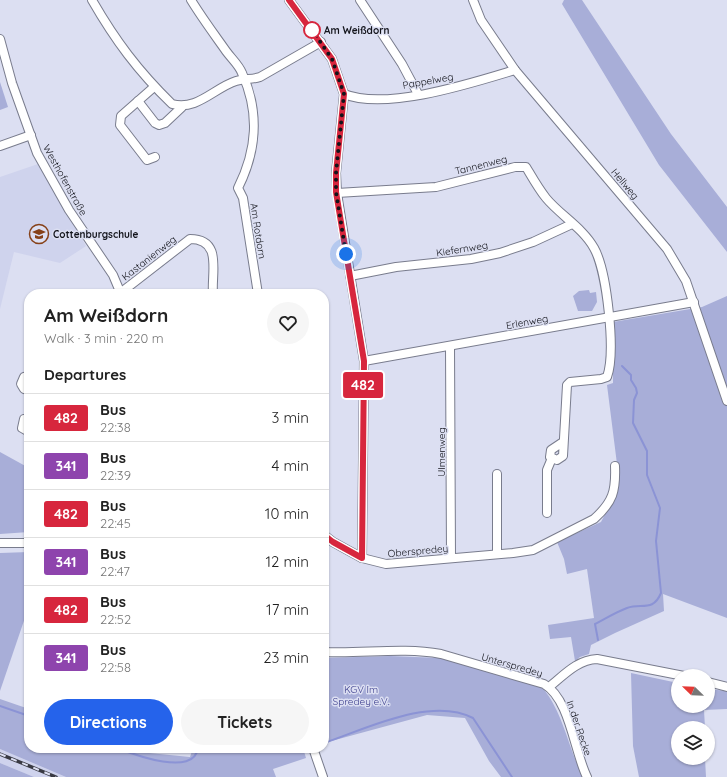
<!DOCTYPE html>
<html lang="en">
<head>
<meta charset="utf-8">
<style>
	:root { --surface:#fff; --page:#f6f6f6; --text:#222; --muted:#767676; --line:#e0e0e0; --accent:#2563eb }
	body { margin:0; font-family:Quicksand,sans-serif; background:var(--page); color:var(--text); height:100vh; display:flex; flex-direction:column; font-size:15px; white-space:nowrap }
	* { box-sizing:border-box; margin:0 }
	p { font-size:13px; color:var(--muted) }
	.icon { flex:none; width:22px; height:22px; fill:none; stroke:currentColor; stroke-width:2; stroke-linecap:round; stroke-linejoin:round }
	.map { position:relative; flex:1; overflow:hidden }
	.panel { position:absolute; left:24px; top:289px; width:305px; height:464px; display:flex; flex-direction:column; background:var(--surface); border-radius:16px; box-shadow:0 1px 3px #0004 }
	.panel>* { flex:none }
	.badge { padding:0 8px; border-radius:3px; font-size:14px; line-height:26px }
	.needle { width:26px; rotate:293deg }
	.controls { position:absolute; left:671px; top:669px; display:grid; gap:8px }
	.controls a { display:grid; place-items:center; width:44px; height:44px; border-radius:50%; background:var(--surface); box-shadow:0 1px 3px #0004; font-size:20px }
	.you { position:absolute; width:20px; height:20px; margin:-10px; border:3px solid #fff; border-radius:50%; background:#1a73e8; box-shadow:0 0 0 6px #1a73e833 }
	.map>.badge { position:absolute; translate:-50% -50%; box-shadow:0 0 0 2px #fff }
	h2 { padding:0 20px; font-size:15px; line-height:36px }
	.round { display:grid; place-items:center; flex:none; width:42px; height:42px; border-radius:21px; background:var(--page) }
	.summary { display:flex; align-items:center; justify-content:space-between; height:68px; padding:0 20px }
	h1 { font-size:19px; font-weight:700; line-height:30px }
	.action { display:flex; gap:8px; margin-top:auto; padding:8px 20px }
	.action a { flex:1; height:46px; border-radius:24px; background:var(--accent); color:#fff; font-size:16px; font-weight:700; line-height:46px; text-align:center }
	.action a+a { background:var(--page); color:var(--text) }
	ul { padding:0; list-style:none }
	li { display:flex; align-items:center; gap:12px; height:48px; padding:0 20px; border-top:1px solid var(--line) }
	li div { flex:1 }
	li b { display:block; font-size:15px }
	li em { font-style:normal }
	li .badge { min-width:44px; font-weight:700; text-align:center }
	.map>svg:first-child { display:block }
	.built { fill:#cfd3ed }
	.green { fill:#a8aed8 }
	.lines { fill:none; stroke-linecap:round; stroke-linejoin:round }
	.stream { stroke:#8b93d5; stroke-width:2 }
	.minor-casing { stroke:#797c8d; stroke-width:10 }
	.minor { stroke:#fff; stroke-width:8 }
	.rail-casing { stroke:#393a43; stroke-width:3.5 }
	.rail { stroke:#dcdff2; stroke-width:2; stroke-dasharray:6; stroke-linecap:butt }
	.line-casing { stroke:#fff; stroke-width:9 }
	.line { stroke:#d7263d; stroke-width:6 }
	.walk { stroke:#12131a; stroke-width:4; stroke-dasharray:0 7.2 }
	.stop-dot { fill:#fff; stroke:#d7263d; stroke-width:2 }
	.labels { text-anchor:middle; dominant-baseline:central; stroke-width:3; stroke-linejoin:round; paint-order:stroke }
	.stop-label { font-size:10px; font-weight:bold; fill:#12131a; stroke:#dcdff2; text-anchor:start }
	.street-label { font-size:10px; fill:#12131a; stroke:#dcdff2 }
	.poi-label { font-size:10px; font-weight:bold; fill:#12131a; stroke:#dcdff2; text-anchor:start }
	.park-label { font-size:10px; fill:#3d3f8d; stroke:#dcdff2 }
</style>
</head>
<body>
<div class="map">
<svg width="727" height="777" viewBox="0 0 727 777">
	<rect width="100%" height="100%" fill="#dcdff2"/>
	<g class="built">
		<polygon points="38,164 86,246 60,263 14,252 0,309 0,177"/>
		<polygon points="0,749 66,777 34,777 0,763"/>
	</g>
	<g class="green">
		<polygon points="564,0 582,0 671,134 727,207 727,252 659,165 562,4"/>
		<polygon points="0,82 8,107 0,110"/>
		<polygon points="589,290 590,293 596,292 597,302 592,311 578,311 573,296 579,291"/>
		<polygon points="727,296 727,618 663,594 664,611 615,633 591,645 589,654 580,657 575,661 571,637 550,639 548,625 594,618 587,569 567,574 564,559 557,542 601,522 618,489 617,464 607,385 613,383 613,322 702,307"/>
		<polygon points="0,452 29,468 29,532 0,534"/>
		<polygon points="29,552 29,606 0,691 0,553"/>
		<path d="M 390,656 L 440,658 L 543,688 C 564,715 568,747 583,777 L 501,777 L 489,761 L 465,718 L 427,715 L 324,743 L 324,658 Z"/>
		<polygon points="631,673 678,683 678,706 708,706 708,689 727,691 727,709 704,710 705,728 678,728 678,758 705,758 706,777 639,777 633,746"/>
		<polygon points="0,699 29,709 29,748 135,748 149,753 190,757 193,748 303,748 306,758 273,769 276,777 66,777 0,749"/>
		<polygon points="0,763 34,777 0,777"/>
	</g>
	<g class="lines">
		<g class="stream">
			<path d="M 598,640 L 595,624 C 605,619 616,612 627,608 C 642,603 653,612 661,593 L 656,541 L 660,508 L 647,475 L 647,451 L 633,423 L 634,400 L 637,393 L 636,388 L 631,380 L 631,375 L 622,366"/>
			<polyline points="0,706 29,716"/>
			<path d="M 324,743 C 366,729 431,696 473,718 L 512,777"/>
			<path d="M 117,748 C 135,755 194,777 198,748"/>
		</g>
		<g class="minor-casing">
			<g id="minor">
				<path d="M 92,0 C 115,40 138,71 172,104 C 197,111 214,88 236,81 C 245,78 251,80 260,77 L 321,42"/>
				<path d="M 191,0 C 202,18 214,34 226,51 C 231,58 239,65 242,73 C 260,113 257,150 238,188 L 243,198 L 258,294"/>
				<polyline points="289,0 332,59 344,94 336,173 337,193 364,361 362,558"/>
				<polyline points="360,0 402,64 418,94"/>
				<polyline points="473,0 481,20 515,70 667,249 686,281 727,401"/>
				<polyline points="0,39 12,83 37,153 69,210 113,275 121,294"/>
				<polyline points="154,87 121,116 120,125 147,160 155,157"/>
				<path d="M 344,94 C 386,111 472,83 515,70"/>
				<polyline points="138,101 155,123 159,125 165,123 182,107"/>
				<polyline points="0,146 31,135"/>
				<path d="M 337,193 L 436,187 L 515,167 L 526,167 C 532,177 538,188 546,198 C 560,215 583,228 594,248 C 607,271 616,352 607,377 L 601,379 L 570,382 L 567,385 L 563,456 L 557,460 L 550,457 L 551,450 L 563,442"/>
				<polyline points="350,276 396,267 471,259 500,253 533,242 572,224"/>
				<path d="M 119,294 L 190,239 C 223,239 211,273 213,294"/>
				<polyline points="450,346 451,557"/>
				<polyline points="364,361 694,302"/>
				<polyline points="29,376 24,377 21,384 24,389 29,390"/>
				<polyline points="24,419 22,428 29,432"/>
				<polyline points="547,513 547,470 552,458"/>
				<path d="M 324,535 L 333,542 L 362,558 L 386,564 L 513,553 L 533,550 L 594,519 C 613,502 616,491 615,466"/>
				<polyline points="0,543 29,543"/>
				<polyline points="497,554 497,474"/>
				<path d="M 324,652 C 363,654 402,647 441,654 L 544,684 C 570,699 574,751 587,777"/>
				<polyline points="708,682 727,687"/>
				<path d="M 549,687 C 564,675 577,660 597,659 L 684,676"/>
				<polyline points="313,748 323,777"/>
			</g>
		</g>
		<use href="#minor" class="minor"/>
		<g class="rail-casing">
			<polyline id="rail" points="0,754 56,777"/>
		</g>
		<use href="#rail" class="rail"/>
	</g>
	<g class="lines">
		<g class="line-casing">
			<polyline id="line" points="289,0 332,59 344,94 336,173 336,192 364,361 362,558 333,542 324,535"/>
		</g>
		<use href="#line" class="line"/>
		<polyline class="walk" points="312,30 332,59 344,94 336,173 336,192 346,254"/>
	</g>
	<defs>
		<g id="school-ring" transform="scale(1)"><circle r="9.5" fill="#dcdff2" stroke="#864119" stroke-width="1.5"/><path d="M0-5L7-2L0 1L-7-2ZM-4 1L0 2.5L4 1V4Q0 6-4 4Z" fill="#864119"/></g>
	</defs>
	<g fill-rule="evenodd">
		<use href="#school-ring" x="39" y="234"/>
	</g>
	<circle class="stop-dot" cx="312" cy="30" r="8"/>
	<g class="labels">
		<g class="stop-label">
			<text x="324" y="30">Am Weißdorn</text>
		</g>
		<g class="street-label">
			<text transform="translate(428 81) rotate(-10)">Pappelweg</text>
			<text transform="translate(481 165) rotate(-14)">Tannenweg</text>
			<text transform="translate(65 180) rotate(61)">Westhofenstraße</text>
			<text transform="translate(625 184) rotate(50)">Hellweg</text>
			<text transform="translate(258 231) rotate(81)">Am Rotdorn</text>
			<text transform="translate(462 249) rotate(-9)">Kiefernweg</text>
			<text transform="translate(149 258) rotate(-38)">Kastanienweg</text>
			<text transform="translate(527 322) rotate(-10)">Erlenweg</text>
			<text transform="translate(441 452) rotate(-90)">Ulmenweg</text>
			<text transform="translate(418 551) rotate(-5)">Oberspredey</text>
			<text transform="translate(512 665) rotate(16)">Unterspredey</text>
			<text transform="translate(579 728) rotate(71)">In der Recke</text>
		</g>
		<g class="poi-label">
			<text x="53" y="234">Cottenburgschule</text>
		</g>
		<g class="park-label">
			<text x="361" y="689">KGV Im<tspan x="361" dy="12">Spredey e.V.</tspan></text>
		</g>
	</g>
</svg>
<div class="controls">
<a><svg class="needle" viewBox="-14 -14 28 28"><path d="M0-13l5 13h-10z" fill="#e53935"/><path d="M0 13l5-13h-10z" fill="#767676"/></svg></a>
<a><svg class="icon" aria-label="layers" viewBox="0 0 24 24"><path d="M12 4l9 5-9 5-9-5zM3 14l9 5 9-5"/></svg></a>
</div>
<div class="you" style="left:346px;top:254px"></div>
<b class="badge" style="left:363px;top:385px;background:#d7263d;color:#fff">482</b>
<section class="panel">
<div class="summary"><div><h1>Am Weißdorn</h1><p>Walk · 3 min · 220 m</p></div><a class="round"><svg class="icon" aria-label="heart" viewBox="0 0 24 24"><path d="M12 20l-8-8c-3-5 5-10 8-4 3-6 11-1 8 4z"/></svg></a></div>
<h2>Departures</h2>
<ul>
<li><span class="badge" style="background:#d7263d;color:#fff">482</span><div><b>Bus</b><p>22:38</p></div><em>3 min</em></li>
<li><span class="badge" style="background:#8e44ad;color:#fff">341</span><div><b>Bus</b><p>22:39</p></div><em>4 min</em></li>
<li><span class="badge" style="background:#d7263d;color:#fff">482</span><div><b>Bus</b><p>22:45</p></div><em>10 min</em></li>
<li><span class="badge" style="background:#8e44ad;color:#fff">341</span><div><b>Bus</b><p>22:47</p></div><em>12 min</em></li>
<li><span class="badge" style="background:#d7263d;color:#fff">482</span><div><b>Bus</b><p>22:52</p></div><em>17 min</em></li>
<li><span class="badge" style="background:#8e44ad;color:#fff">341</span><div><b>Bus</b><p>22:58</p></div><em>23 min</em></li>
</ul>
<div class="action"><a>Directions</a><a>Tickets</a></div>
</section>
</div>
</body>
</html>
